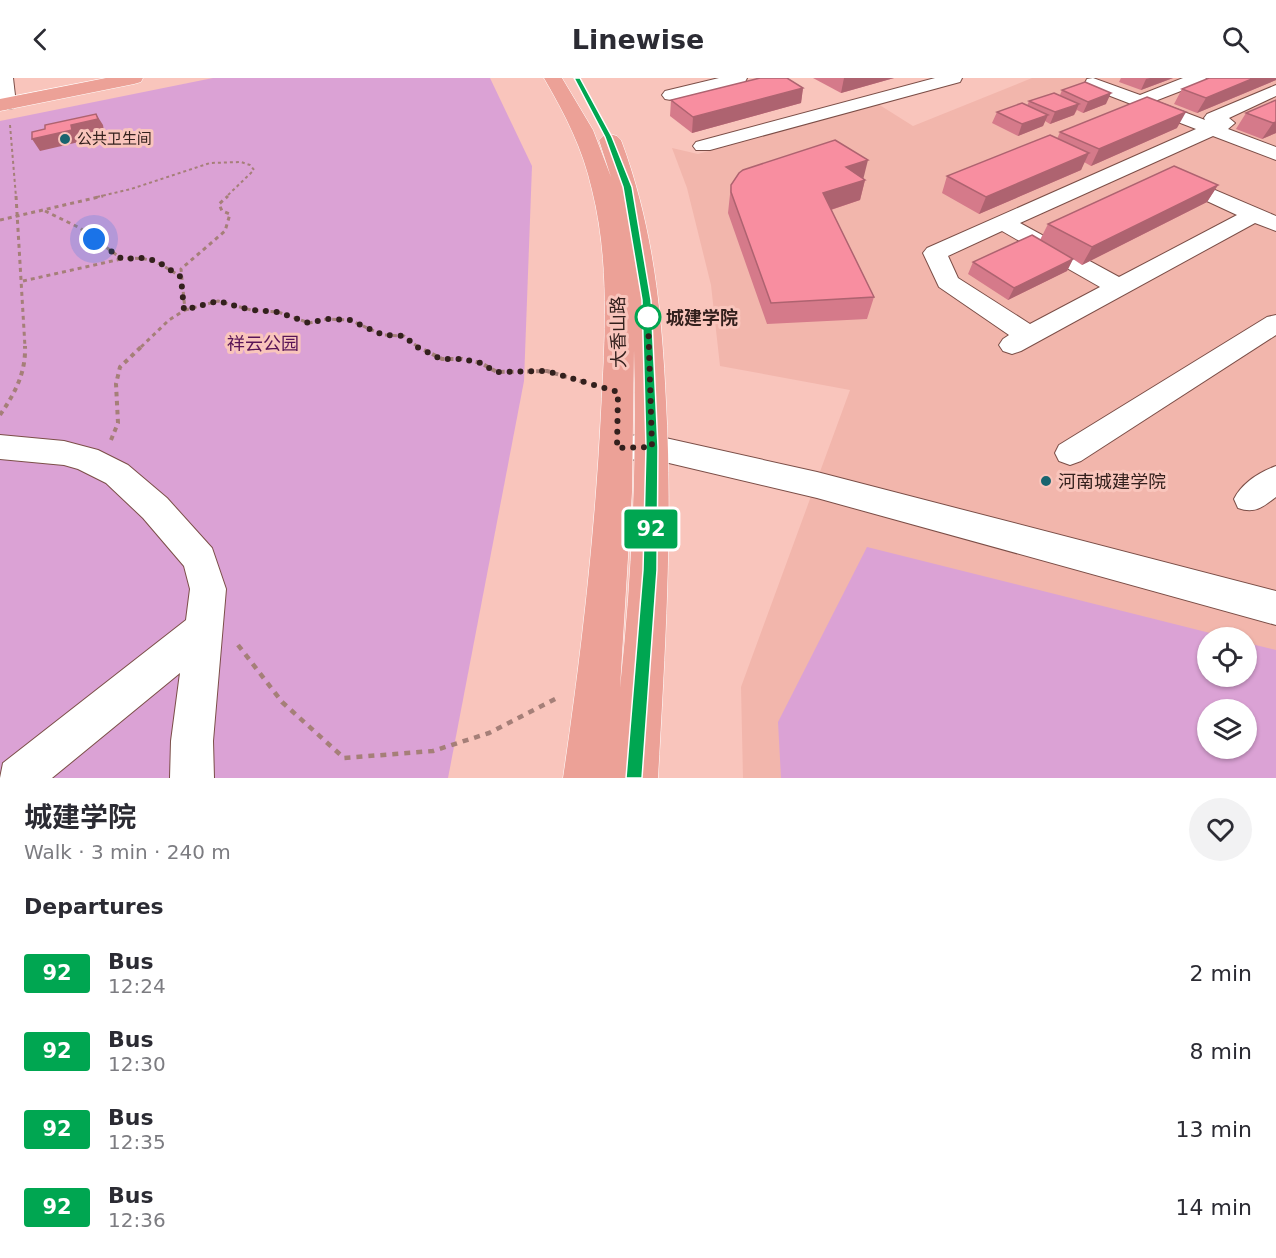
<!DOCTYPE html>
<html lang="en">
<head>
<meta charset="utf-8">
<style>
	:root { --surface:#fff; --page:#f2f2f3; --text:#2b2b33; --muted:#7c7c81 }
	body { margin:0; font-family:"DejaVu Sans","Noto Sans SC",sans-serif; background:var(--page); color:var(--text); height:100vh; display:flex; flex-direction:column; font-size:22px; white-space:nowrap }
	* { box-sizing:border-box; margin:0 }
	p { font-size:20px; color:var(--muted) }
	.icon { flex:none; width:33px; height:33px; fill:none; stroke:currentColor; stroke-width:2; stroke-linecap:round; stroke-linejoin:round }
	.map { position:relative; height:700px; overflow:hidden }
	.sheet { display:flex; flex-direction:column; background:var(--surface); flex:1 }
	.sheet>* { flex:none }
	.badge { padding:0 12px; border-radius:4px; font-size:21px; line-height:39px }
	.controls { position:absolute; left:1197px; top:549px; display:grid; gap:12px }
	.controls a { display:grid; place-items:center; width:60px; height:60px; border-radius:50%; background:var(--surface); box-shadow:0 2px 4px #0004; font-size:30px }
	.you { position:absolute; width:30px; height:30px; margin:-15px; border:4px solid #fff; border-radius:50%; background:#1a73e8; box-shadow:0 0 0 9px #1a73e833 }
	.map>.badge { position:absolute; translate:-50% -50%; box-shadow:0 0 0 3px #fff }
	h2 { padding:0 24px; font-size:22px; line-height:54px }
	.round { display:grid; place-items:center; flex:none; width:63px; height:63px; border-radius:32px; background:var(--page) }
	.summary { display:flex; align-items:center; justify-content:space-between; height:102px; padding:0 24px }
	h1 { font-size:28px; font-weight:700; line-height:45px }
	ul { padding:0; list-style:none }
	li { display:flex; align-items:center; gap:18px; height:78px; padding:0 24px }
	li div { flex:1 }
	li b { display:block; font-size:22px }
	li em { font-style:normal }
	li .badge { min-width:66px; font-weight:700; text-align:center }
	header { display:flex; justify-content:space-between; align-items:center; height:78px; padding:0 24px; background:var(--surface); font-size:27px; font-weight:700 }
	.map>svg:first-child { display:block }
	.built { fill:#f2b6ac; fill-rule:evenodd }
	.green { fill:#dba2d5; fill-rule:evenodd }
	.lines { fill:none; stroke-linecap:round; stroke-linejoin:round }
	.minor-casing { stroke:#7b4e47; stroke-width:2 }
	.major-casing { stroke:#fff; stroke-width:1 }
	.path-far3 { stroke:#a57f78; stroke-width:2; stroke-dasharray:3 3; stroke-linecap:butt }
	.path-far2 { stroke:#a57f78; stroke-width:3; stroke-dasharray:4 4; stroke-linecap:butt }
	.path-far1 { stroke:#a57f78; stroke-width:4; stroke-dasharray:4.5 4.5; stroke-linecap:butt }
	.path { stroke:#a57f78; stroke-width:4.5; stroke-dasharray:6 6; stroke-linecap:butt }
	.minor { fill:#fff; fill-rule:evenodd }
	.major { fill:#eca197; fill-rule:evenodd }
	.wall { fill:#d57a8a }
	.shaded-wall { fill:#ae6370 }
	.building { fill:#f88ea0; stroke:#ae6370; stroke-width:1.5 }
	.line { fill:#00a651; stroke:#fff; stroke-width:1.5 }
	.walk { stroke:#33201d; stroke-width:6; stroke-dasharray:0 10.8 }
	.poi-dot { fill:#19646f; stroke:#f9c5bc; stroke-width:2 }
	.stop-dot { fill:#fff; stroke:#00a651; stroke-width:3 }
	.labels { text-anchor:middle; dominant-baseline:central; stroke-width:6; stroke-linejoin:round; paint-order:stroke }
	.far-poi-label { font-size:15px; fill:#33201d; stroke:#f9c5bc; text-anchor:start }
	.stop-label { font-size:18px; font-weight:bold; fill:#33201d; stroke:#f9c5bc; text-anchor:start }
	.street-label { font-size:18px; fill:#33201d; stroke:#f9c5bc }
	.park-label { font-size:18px; fill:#591556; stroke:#f9c5bc }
	.poi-label { font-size:18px; fill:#33201d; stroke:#f9c5bc; text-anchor:start }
</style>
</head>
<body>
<header><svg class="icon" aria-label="back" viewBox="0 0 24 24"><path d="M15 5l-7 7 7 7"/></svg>Linewise<svg class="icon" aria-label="search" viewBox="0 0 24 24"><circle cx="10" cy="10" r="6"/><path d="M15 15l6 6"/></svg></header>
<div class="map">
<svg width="1276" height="700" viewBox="0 0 1276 700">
	<rect width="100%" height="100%" fill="#f9c5bc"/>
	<path class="built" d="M 1032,0 L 1276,0 L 1276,700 L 743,700 L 741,609 L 850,312 L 720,288 L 711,207 L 687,110 L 672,70 L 698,76 L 878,26 L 913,48 ZM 1208,560 L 1246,560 L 1246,598 L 1208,598 ZM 1208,632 L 1246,632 L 1246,670 L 1208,670 Z"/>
	<g class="green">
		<polygon points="213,0 490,0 532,88 524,303 448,700 0,700 0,43"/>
		<path d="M 867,469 L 1226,559 L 1208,560 L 1208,598 L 1246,598 L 1247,565 L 1276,572 L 1276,700 L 781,700 L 778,644 ZM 1208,632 L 1246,632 L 1246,670 L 1208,670 Z"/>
	</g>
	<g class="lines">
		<g class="minor-casing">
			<g id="minor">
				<polygon points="0,0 13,0 16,26 13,30 7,31 0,29"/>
				<polygon points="719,0 747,0 745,4 671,22 665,21 662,17 665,13"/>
				<polygon points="935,0 962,0 960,4 710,72 696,72 693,68 696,64"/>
				<path d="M 1093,0 L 1140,17 L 1183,0 L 1206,0 L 1204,4 L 1155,23 L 1205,42 L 1204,40 L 1207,36 L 1276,7 L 1276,18 L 1229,40 L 1235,45 L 1228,51 L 1276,69 L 1276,82 L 1213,58 L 1020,145 L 1119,199 L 1237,137 L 1168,105 L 1165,101 L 1168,97 L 1175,95 L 1276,138 L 1276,153 L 1255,145 L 1021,273 L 1012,276 L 1003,273 L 999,267 L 1003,261 L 1009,257 L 939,209 L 923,175 L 927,170 L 1196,51 L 1087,9 L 1085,5 L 1087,1 ZM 1002,153 L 1100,209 L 1030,246 L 958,200 L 948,178 Z"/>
				<polygon points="1276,237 1276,257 1081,383 1070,387 1059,383 1055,375 1059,367 1267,239"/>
				<polygon points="0,357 64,363 98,372 128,387 167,420 212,470 226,511 213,663 214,700 170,700 171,663 180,595 52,700 0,700 3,685 186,542 190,511 184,488 143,440 106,405 78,391 64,387 0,381"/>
				<polygon points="652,357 817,394 1276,513 1276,547 817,420 652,381 617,382 606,378 602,370 606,362 617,358"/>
				<path d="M 1276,388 L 1276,419 C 1263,429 1255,436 1238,430 L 1234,421 C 1242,405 1260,394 1276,388 Z"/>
			</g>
		</g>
		<g class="major-casing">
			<g id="major">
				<polygon points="106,0 143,0 141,4 134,6 0,33 0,21"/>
				<path d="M 544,0 L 562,0 L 593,52 L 611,99 L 599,62 L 603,58 L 610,56 L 617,58 L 621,62 C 653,147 662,234 666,324 C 673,450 665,574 658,700 L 563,700 C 581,578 595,457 601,334 C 605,261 610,184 592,112 C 583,71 565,36 544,0 ZM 634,272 C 637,385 632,498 620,610 L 632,414 Z"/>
			</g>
		</g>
		<g class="path-far3">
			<polyline points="10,47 16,119"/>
			<polyline points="97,119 131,111 210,85 241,84 250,87 254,92 226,119"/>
		</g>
		<g class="path-far2">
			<polyline points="16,118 25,269"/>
			<path d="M 45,133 L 80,150 L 122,181 C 150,178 158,184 181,199"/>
			<polyline points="0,142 103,118"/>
			<polyline points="23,203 121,181"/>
			<polyline points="185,232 218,223 251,232 278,234 309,245 327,241 350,242 383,257 404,258 418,269"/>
			<polyline points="141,269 169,242 185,232 181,191 225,153 230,136 222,133 219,126 228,118"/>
		</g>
		<g class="path-far1">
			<polyline points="416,268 442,281 462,281 481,285 497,294 547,293 587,305"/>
			<path d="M 0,337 C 15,315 26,295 25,268"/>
			<polyline points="111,362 118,345 116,306 120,289 142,268"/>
		</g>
		<polyline class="path" points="238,567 282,624 344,680 433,673 489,655 559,619"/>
		<use href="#minor" class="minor"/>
		<use href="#major" class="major"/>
	</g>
	<g class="wall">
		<polygon points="813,0 894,0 841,15"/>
		<polygon points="1121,0 1173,0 1141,12 1119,4"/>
		<polygon points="1276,0 1276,2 1197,35 1174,26 1182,11"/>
		<polygon points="803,10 801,25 692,55 670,38 671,22"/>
		<polygon points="1062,12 1106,26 1083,35 1077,32 1074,37 1050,46 1045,43 1043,48 1018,58 992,45 997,34 1027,28 1029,23 1060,17"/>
		<polygon points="1276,22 1276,55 1262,61 1236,51 1246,35"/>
		<polygon points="1177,50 1091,88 1084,84 1081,92 979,136 942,115 947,98 1057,61 1060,54"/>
		<polygon points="863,100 865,102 860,122 831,132 874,219 867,241 767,246 728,135 731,107"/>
		<polygon points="1218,107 1207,124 1082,187 1073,181 1067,193 1008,222 968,196 973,184 1040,162 1048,146"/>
	</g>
	<g class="shaded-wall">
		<polygon points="844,0 894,0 841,15"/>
		<polygon points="1150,0 1173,0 1141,12 1146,1"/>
		<polygon points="1254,0 1276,0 1276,2 1197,35 1206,20"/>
		<polygon points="803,10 801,25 692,55 693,39"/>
		<polygon points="1111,15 1106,26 1083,35 1088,24"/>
		<polygon points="1079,26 1074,37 1050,46 1055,34"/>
		<polygon points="1186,34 1177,50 1091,88 1099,71"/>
		<polygon points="96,36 103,47 104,53 78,59 79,64 40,73 32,61 71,47"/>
		<polygon points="1048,37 1043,48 1018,58 1022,46"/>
		<polygon points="1276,44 1276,55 1262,61 1273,45"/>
		<polygon points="1089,75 1081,92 979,136 986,119"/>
		<polygon points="868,82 863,102 865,102 860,122 818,136 823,115 846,89"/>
		<polygon points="1218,107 1207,124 1082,187 1092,169"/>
		<polygon points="1073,181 1067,193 1008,222 1014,210"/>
	</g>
	<g class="building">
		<polygon points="760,0 787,0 803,10 693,39 671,22"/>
		<polygon points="1209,0 1254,0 1206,20 1182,11"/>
		<polygon points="1085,4 1111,15 1088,24 1062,12"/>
		<polygon points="1054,15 1079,26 1055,34 1029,23"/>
		<polygon points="1147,19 1186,34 1099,71 1060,54"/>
		<polygon points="1276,22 1276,44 1273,45 1246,35"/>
		<polygon points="1022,25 1048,37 1022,46 997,34"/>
		<polygon points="96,36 98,41 71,47 72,52 32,61 32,54 45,51 45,47"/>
		<polygon points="1050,57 1089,75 986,119 947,98"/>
		<polygon points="835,62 868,82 846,89 865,102 823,115 874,219 771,225 731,114 731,107 739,95 743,92"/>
		<polygon points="1174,88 1218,107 1092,169 1048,146"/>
		<polygon points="1032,157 1073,181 1014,210 973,184"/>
	</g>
	<polygon class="line" points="574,0 580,0 612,59 632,109 651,222 658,369 657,492 642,700 626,700 643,492 646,369 642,222 623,109 605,59"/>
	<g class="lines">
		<polyline class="walk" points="94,161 122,181 142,180 157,183 181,199 184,232 218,223 251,232 278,234 309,245 327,241 350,242 383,257 404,258 417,269 441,281 462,281 481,285 496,294 547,293 618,314 617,370 652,369 648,239"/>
	</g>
	<g class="poi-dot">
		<circle cx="65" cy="61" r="6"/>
		<circle cx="1046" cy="403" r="6"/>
	</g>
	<circle class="stop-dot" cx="648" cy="239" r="12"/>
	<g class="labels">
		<g class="far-poi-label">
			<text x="77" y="61">公共卫生间</text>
		</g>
		<g class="stop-label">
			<text x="666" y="239">城建学院</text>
		</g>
		<g class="street-label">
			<text transform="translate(618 254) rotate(-91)">大香山路</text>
		</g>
		<g class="park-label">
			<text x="263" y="265">祥云公园</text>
		</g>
		<g class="poi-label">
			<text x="1058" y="403">河南城建学院</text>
		</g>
	</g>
</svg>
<div class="controls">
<a><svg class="icon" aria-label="locate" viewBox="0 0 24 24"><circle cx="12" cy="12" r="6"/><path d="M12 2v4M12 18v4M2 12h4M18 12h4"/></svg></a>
<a><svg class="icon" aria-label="layers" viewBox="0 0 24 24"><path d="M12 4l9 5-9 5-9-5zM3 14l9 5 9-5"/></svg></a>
</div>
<div class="you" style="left:94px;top:161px"></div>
<b class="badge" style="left:651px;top:451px;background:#00a651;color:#fff">92</b>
</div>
<section class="sheet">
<div class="summary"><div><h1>城建学院</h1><p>Walk · 3 min · 240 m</p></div><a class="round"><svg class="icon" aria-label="heart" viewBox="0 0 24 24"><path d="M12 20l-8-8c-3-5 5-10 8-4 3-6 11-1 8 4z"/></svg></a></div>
<h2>Departures</h2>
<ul>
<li><span class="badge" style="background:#00a651;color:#fff">92</span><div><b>Bus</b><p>12:24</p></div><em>2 min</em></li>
<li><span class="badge" style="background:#00a651;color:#fff">92</span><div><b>Bus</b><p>12:30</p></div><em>8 min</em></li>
<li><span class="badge" style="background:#00a651;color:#fff">92</span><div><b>Bus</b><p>12:35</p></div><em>13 min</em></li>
<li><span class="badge" style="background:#00a651;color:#fff">92</span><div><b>Bus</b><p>12:36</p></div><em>14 min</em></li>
</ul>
</section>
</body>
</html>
